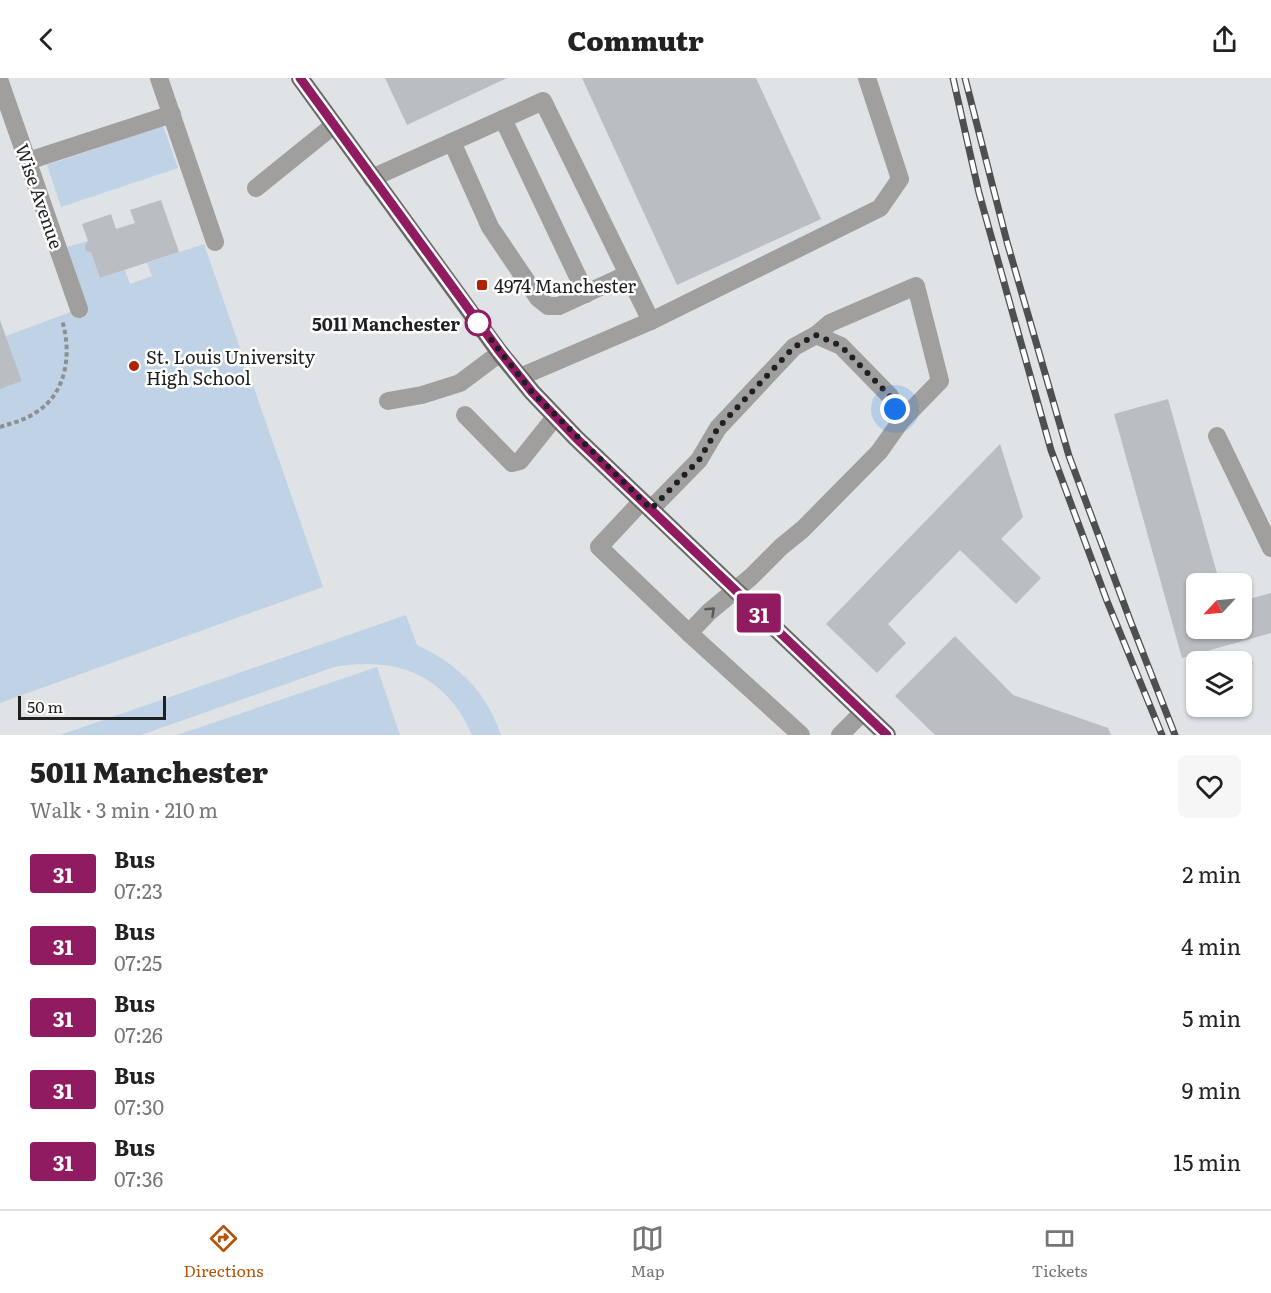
<!DOCTYPE html>
<html lang="en">
<head>
<meta charset="utf-8">
<style>
	:root { --surface:#fff; --page:#f6f6f6; --text:#222; --muted:#767676; --line:#e0e0e0; --accent:#b45309 }
	body { margin:0; font-family:Literata,serif; background:var(--page); color:var(--text); height:100vh; display:flex; flex-direction:column; font-size:22px; white-space:nowrap }
	* { box-sizing:border-box; margin:0 }
	p { font-size:20px; color:var(--muted) }
	.icon { flex:none; width:33px; height:33px; fill:none; stroke:currentColor; stroke-width:2; stroke-linecap:round; stroke-linejoin:round }
	.map { position:relative; height:657px; overflow:hidden }
	.drawer { display:flex; flex-direction:column; background:var(--surface); flex:1 }
	.drawer>* { flex:none }
	.badge { padding:0 12px; border-radius:4px; font-size:21px; line-height:39px }
	.needle { width:39px; rotate:244deg }
	.controls { position:absolute; left:1186px; top:495px; display:grid; gap:12px }
	.controls a { display:grid; place-items:center; width:66px; height:66px; border-radius:9px; background:var(--surface); box-shadow:0 2px 4px #0004; font-size:30px }
	.scale { position:absolute; left:18px; bottom:15px; width:148px; box-sizing:border-box; padding-left:6px; border:3px solid #1e2021; border-top:0; font-size:16px; line-height:21px; white-space:nowrap; color:#1e2021; -webkit-text-stroke:4px #fff; paint-order:stroke }
	.you { position:absolute; width:30px; height:30px; margin:-15px; border:4px solid #fff; border-radius:50%; background:#1a73e8; box-shadow:0 0 0 9px #1a73e833 }
	.map>.badge { position:absolute; translate:-50% -50%; box-shadow:0 0 0 3px #fff }
	.round { display:grid; place-items:center; flex:none; width:63px; height:63px; border-radius:9px; background:var(--page) }
	.overview { display:flex; align-items:center; justify-content:space-between; height:102px; padding:0 30px }
	h1 { font-size:28px; font-weight:800; line-height:45px }
	ul { padding:0; list-style:none }
	li { display:flex; align-items:center; gap:18px; height:72px; padding:0 30px }
	li div { flex:1 }
	li b { display:block; font-size:22px }
	li em { font-style:normal }
	li .badge { min-width:66px; font-weight:700; text-align:center }
	header { display:flex; justify-content:space-between; align-items:center; height:78px; padding:0 30px; background:var(--surface); font-size:27px; font-weight:800 }
	.menu { display:flex; justify-content:space-around; align-items:center; height:84px; border-top:2px solid var(--line); background:var(--surface); font-size:16px; color:var(--muted) }
	.menu a { display:grid; justify-items:center; gap:3px }
	.menu .active { color:var(--accent) }
	.map>svg:first-child { display:block }
	.green { fill:#c0d2e6 }
	.building { fill:#babdc1 }
	.lines { fill:none; stroke-linecap:round; stroke-linejoin:round }
	.path { stroke:#8d9092; stroke-width:4; stroke-dasharray:4.5 3; stroke-linecap:butt }
	.minor { stroke:#a19f9e; stroke-width:18 }
	.major { stroke:#6b6766; stroke-width:18 }
	.rail-casing { stroke:#4d5051; stroke-width:7 }
	.rail { stroke:#fff; stroke-width:4.5; stroke-dasharray:14; stroke-linecap:butt }
	.oneway { stroke:#595959 }
	.line-casing { stroke:#fff; stroke-width:14 }
	.line { stroke:#901b61; stroke-width:9 }
	.walk { stroke:#1e2021; stroke-width:6; stroke-dasharray:0 10.8 }
	.poi-dot { fill:#b02207; stroke:#fff; stroke-width:2 }
	.stop-dot { fill:#fff; stroke:#901b61; stroke-width:3 }
	.labels { text-anchor:middle; dominant-baseline:central; stroke-width:5; stroke-linejoin:round; paint-order:stroke }
	.street-label { font-size:18px; fill:#1e2021; stroke:#fff }
	.poi-label { font-size:18px; fill:#1e2021; stroke:#fff; text-anchor:start }
	.stop-label { font-size:18px; font-weight:bold; fill:#1e2021; stroke:#fff; text-anchor:end }
</style>
</head>
<body>
<header><svg class="icon" aria-label="back" viewBox="0 0 24 24"><path d="M15 5l-7 7 7 7"/></svg>Commutr<svg class="icon" aria-label="share" viewBox="0 0 24 24"><path d="M12 15V3M7 8l5-5 5 5M5 13v7h14v-7"/></svg></header>
<div class="map">
<svg width="1271" height="657" viewBox="0 0 1271 657">
	<rect width="100%" height="100%" fill="#dfe3e6"/>
	<g class="green">
		<polygon points="163,48 178,90 61,129 47,87"/>
		<polygon points="88,163 100,200 125,192 130,206 152,198 147,185 204,166 323,509 0,625 0,311 22,303 6,258 84,229 63,170"/>
		<path d="M 406,537 L 417,567 C 459,587 486,613 501,657 L 472,657 C 446,596 396,578 334,589 L 141,657 L 60,657 Z"/>
		<polygon points="377,589 400,657 177,657"/>
	</g>
	<g class="building">
		<polygon points="385,0 507,0 407,47"/>
		<polygon points="582,0 756,0 821,141 677,207"/>
		<polygon points="161,122 179,174 100,200 91,174 86,173 85,168 88,163 82,146 111,136 116,151 135,145 130,132"/>
		<polygon points="0,242 22,303 0,311"/>
		<polygon points="1168,321 1220,506 1197,506 1197,550 1242,550 1242,523 1271,515 1271,555 1182,580 1114,336"/>
		<polygon points="1000,366 1023,439 1001,461 1041,500 1016,526 960,472 888,546 906,565 877,595 826,546"/>
		<polygon points="955,558 1013,617 1108,650 1111,657 935,657 895,618"/>
	</g>
	<g class="lines">
		<path class="path" d="M 0,349 C 12,345 25,342 35,335 C 67,316 72,275 62,242"/>
		<g class="minor">
			<polyline points="159,0 215,164"/>
			<polyline points="0,4 79,231"/>
			<polyline points="503,41 586,216"/>
			<polyline points="452,64 490,149 538,220 548,228 559,228 628,196"/>
			<polyline points="28,83 172,36"/>
			<polyline points="372,100 543,23 651,243 520,299"/>
			<polyline points="256,110 334,47"/>
			<polyline points="651,243 880,130 900,101 867,0"/>
			<polyline points="816,257 830,245 916,208 940,303 901,343"/>
			<polyline points="388,323 422,317 460,305 500,275"/>
			<polyline points="465,337 512,385 520,383 555,339"/>
			<polyline points="1217,358 1271,470"/>
			<polyline points="642,423 599,469 689,555 801,657"/>
			<polyline points="651,431 699,382 718,350 794,269 816,257 841,268 890,318 901,343 879,374 803,451 781,469 751,499 709,534 689,555"/>
			<polyline points="840,657 863,634"/>
		</g>
		<polyline class="major" points="300,0 500,275 532,314 576,360 887,657"/>
		<g class="rail-casing">
			<g id="rail">
				<polyline points="953,0 979,115 1051,372 1107,523 1162,657"/>
				<polyline points="965,0 1007,164 1069,378 1130,542 1175,657"/>
			</g>
		</g>
		<use href="#rail" class="rail"/>
	</g>
	<defs><path id="oneway-chevron" d="M-2-3.5L2.5 0L-2 3.5" fill="none" stroke-width="1.6" stroke-linecap="round" stroke-linejoin="round" transform="scale(1.5)"/></defs>
	<use class="oneway" href="#oneway-chevron" transform="translate(711 533) rotate(-43)"/>
	<g class="lines">
		<g class="line-casing">
			<polyline id="line" points="300,0 500,274 532,314 576,360 887,657"/>
		</g>
		<use href="#line" class="line"/>
		<polyline class="walk" points="478,245 532,314 651,431 699,382 718,350 794,269 816,257 841,268 890,318 895,331"/>
	</g>
	<g class="poi-dot">
		<rect x="476" y="201" width="12" height="12" rx="3"/>
		<circle cx="134" cy="288" r="6"/>
	</g>
	<circle class="stop-dot" cx="478" cy="245" r="12"/>
	<g class="labels">
		<g class="street-label">
			<text transform="translate(40 118) rotate(71)">Wise Avenue</text>
		</g>
		<g class="poi-label">
			<text x="494" y="207">4974 Manchester</text>
			<text x="146" y="278">St. Louis University<tspan x="146" dy="21">High School</tspan></text>
		</g>
		<g class="stop-label">
			<text x="460" y="245">5011 Manchester</text>
		</g>
	</g>
</svg>
<div class="controls">
<a><svg class="needle" viewBox="-14 -14 28 28"><path d="M0-13l5 13h-10z" fill="#e53935"/><path d="M0 13l5-13h-10z" fill="#767676"/></svg></a>
<a><svg class="icon" aria-label="layers" viewBox="0 0 24 24"><path d="M12 4l9 5-9 5-9-5zM3 14l9 5 9-5"/></svg></a>
</div>
<div class="scale">50 m</div>
<div class="you" style="left:895px;top:331px"></div>
<b class="badge" style="left:759px;top:535px;background:#901b61;color:#fff">31</b>
</div>
<section class="drawer">
<div class="overview"><div><h1>5011 Manchester</h1><p>Walk · 3 min · 210 m</p></div><a class="round"><svg class="icon" aria-label="heart" viewBox="0 0 24 24"><path d="M12 20l-8-8c-3-5 5-10 8-4 3-6 11-1 8 4z"/></svg></a></div>
<ul>
<li><span class="badge" style="background:#901b61;color:#fff">31</span><div><b>Bus</b><p>07:23</p></div><em>2 min</em></li>
<li><span class="badge" style="background:#901b61;color:#fff">31</span><div><b>Bus</b><p>07:25</p></div><em>4 min</em></li>
<li><span class="badge" style="background:#901b61;color:#fff">31</span><div><b>Bus</b><p>07:26</p></div><em>5 min</em></li>
<li><span class="badge" style="background:#901b61;color:#fff">31</span><div><b>Bus</b><p>07:30</p></div><em>9 min</em></li>
<li><span class="badge" style="background:#901b61;color:#fff">31</span><div><b>Bus</b><p>07:36</p></div><em>15 min</em></li>
</ul>
</section>
<nav class="menu">
<a class="active"><svg class="icon" aria-label="directions" viewBox="0 0 24 24"><path d="M12 3l9 9-9 9-9-9zM9 14v-3h6M13 9l2 2-2 2"/></svg>Directions</a>
<a><svg class="icon" aria-label="map" viewBox="0 0 24 24"><path d="M3 6l6-2 6 2 6-2v14l-6 2-6-2-6 2zM9 4v14M15 6v14"/></svg>Map</a>
<a><svg class="icon" aria-label="tickets" viewBox="0 0 24 24"><path d="M3 7h18v10H3zM15 7v10"/></svg>Tickets</a>
</nav>
</body>
</html>
